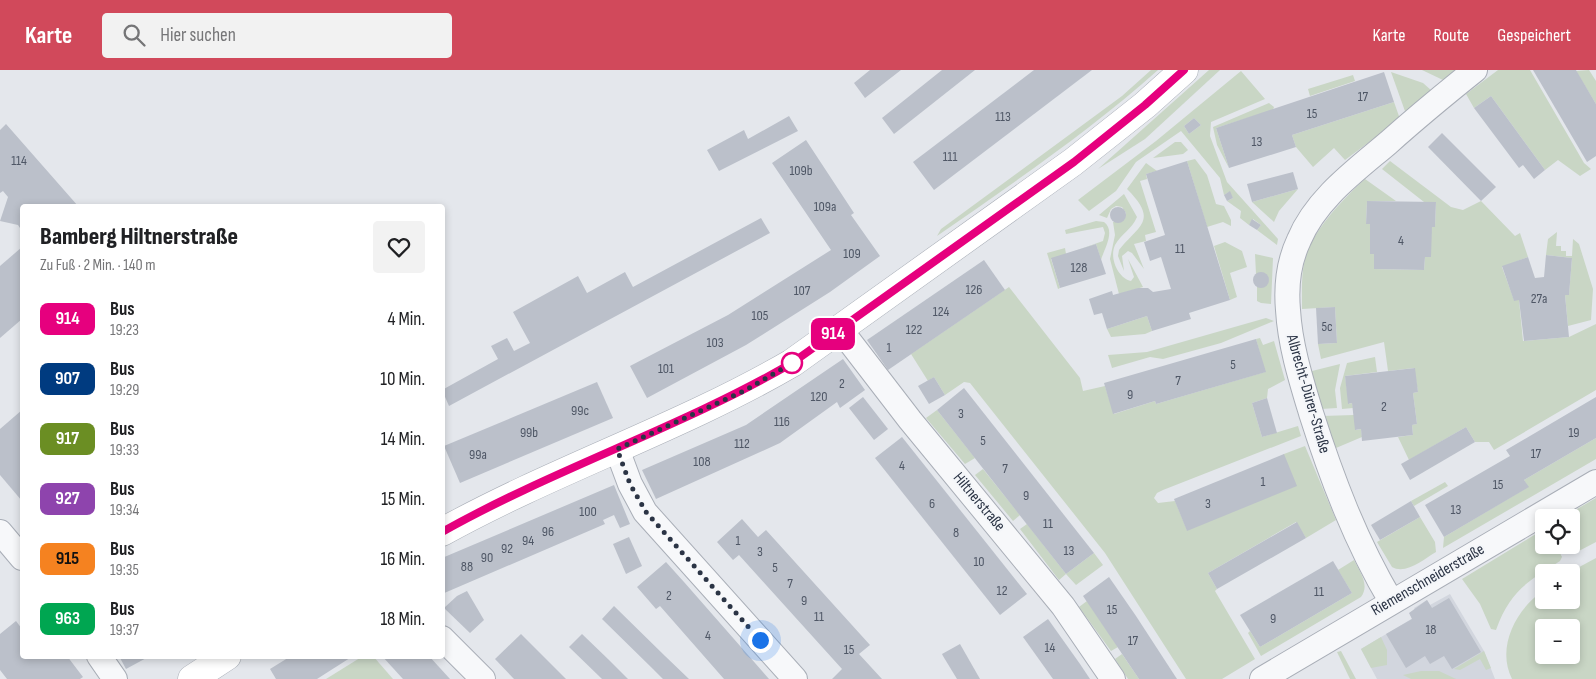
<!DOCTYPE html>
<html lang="de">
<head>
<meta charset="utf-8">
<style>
	:root { --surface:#fff; --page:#f2f2f2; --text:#202124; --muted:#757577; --accent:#d1495b }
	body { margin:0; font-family:"Sofia Sans Condensed",sans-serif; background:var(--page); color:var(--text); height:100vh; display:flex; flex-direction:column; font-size:19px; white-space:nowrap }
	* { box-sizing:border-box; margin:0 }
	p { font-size:16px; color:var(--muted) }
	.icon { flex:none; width:28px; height:28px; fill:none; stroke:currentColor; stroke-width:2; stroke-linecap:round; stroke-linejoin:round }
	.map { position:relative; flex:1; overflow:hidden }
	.sheet { position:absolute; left:20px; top:134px; width:425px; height:455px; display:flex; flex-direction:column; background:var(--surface); border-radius:5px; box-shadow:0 2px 8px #0003 }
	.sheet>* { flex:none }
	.badge { padding:0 10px; border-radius:8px; font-size:18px; line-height:32px }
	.tools { position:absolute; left:1535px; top:439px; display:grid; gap:10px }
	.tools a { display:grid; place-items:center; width:45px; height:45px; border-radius:5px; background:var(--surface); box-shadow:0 2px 8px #0003; font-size:25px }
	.you { position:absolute; width:25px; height:25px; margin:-12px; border:4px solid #fff; border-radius:50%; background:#1a73e8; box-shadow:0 0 0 8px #1a73e833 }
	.map>.badge { position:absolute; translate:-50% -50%; box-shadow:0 0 0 2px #fff }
	.round { display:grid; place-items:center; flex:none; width:52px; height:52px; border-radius:5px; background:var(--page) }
	.summary { display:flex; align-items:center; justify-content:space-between; height:85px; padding:0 20px }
	h1 { font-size:24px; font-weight:800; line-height:38px }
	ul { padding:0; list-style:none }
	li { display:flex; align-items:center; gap:15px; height:60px; padding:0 20px }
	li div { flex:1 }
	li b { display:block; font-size:19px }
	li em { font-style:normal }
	li .badge { min-width:55px; font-weight:700; text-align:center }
	header { display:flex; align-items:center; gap:30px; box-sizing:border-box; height:70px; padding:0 25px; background:var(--accent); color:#fff }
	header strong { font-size:24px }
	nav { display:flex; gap:28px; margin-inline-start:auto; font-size:18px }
	.search { width:350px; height:45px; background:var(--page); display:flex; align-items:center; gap:12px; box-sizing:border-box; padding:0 18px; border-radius:5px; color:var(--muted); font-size:19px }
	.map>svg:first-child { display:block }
	.built { fill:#d2d6de }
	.green { fill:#c9d6c5; fill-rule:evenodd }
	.building { fill:#bbc0ca }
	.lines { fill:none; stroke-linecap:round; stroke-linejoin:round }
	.street-casing { stroke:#a9aeb7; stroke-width:26 }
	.secondary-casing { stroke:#a9aeb7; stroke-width:29 }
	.street { stroke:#f7f8fa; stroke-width:24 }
	.secondary { stroke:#fff; stroke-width:28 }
	.line-casing { stroke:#fff; stroke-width:11 }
	.line { stroke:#e6007e; stroke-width:8 }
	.walk { stroke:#2b3445; stroke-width:5; stroke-dasharray:0 9 }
	.stop-dot { fill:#fff; stroke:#e6007e; stroke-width:2.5 }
	.labels { text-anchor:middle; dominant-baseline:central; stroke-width:4; stroke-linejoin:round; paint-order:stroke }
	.number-label { font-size:14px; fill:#4f5766 }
	.street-label { font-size:16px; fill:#2b3445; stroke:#f4f6f9 }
</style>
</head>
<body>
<header>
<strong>Karte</strong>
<div class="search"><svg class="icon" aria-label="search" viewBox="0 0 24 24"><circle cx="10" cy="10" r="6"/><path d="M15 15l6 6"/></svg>Hier suchen</div>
<nav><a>Karte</a><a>Route</a><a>Gespeichert</a></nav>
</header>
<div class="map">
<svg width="1596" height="609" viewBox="0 0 1596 609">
	<rect width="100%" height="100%" fill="#e4e7ec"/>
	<polygon class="built" points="1450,524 1484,581 1495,609 1377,609 1361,579 1418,545 1414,538 1427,530 1430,535"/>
	<g class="green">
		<path d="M 1151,0 L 1158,0 C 1090,61 1013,113 937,166 L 941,159 L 1122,26 Z"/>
		<polygon points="1209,0 1220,0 1145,69 1098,99"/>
		<polygon points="1422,0 1455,0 1443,10"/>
		<polygon points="1498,0 1530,0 1584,93 1591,99 1580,106 1558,90 1545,100 1491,26 1474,38 1466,24"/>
		<polygon points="1589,0 1596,11 1596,34 1576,1"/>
		<path d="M 1241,1 L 1265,29 L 1211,52 L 1210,66 L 1227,112 L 1278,169 L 1277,175 L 1257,160 L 1261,155 L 1253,149 L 1249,155 L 1240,148 L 1241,141 L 1227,131 L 1233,128 L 1229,122 L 1224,125 L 1220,108 L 1181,61 L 1136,92 L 1116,121 L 1089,141 L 1078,130 L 1156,71 ZM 1194,48 L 1201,55 L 1189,64 L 1184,56 Z"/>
		<polygon points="1391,2 1423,13 1432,21 1406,44"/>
		<polygon points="1353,5 1355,11 1310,26 1308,19"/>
		<polygon points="1394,32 1400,49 1345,90 1334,78 1313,97 1296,77 1292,65"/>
		<polygon points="1269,33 1274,37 1273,40 1216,58 1229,98 1217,75 1213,57"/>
		<polygon points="1175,72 1181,72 1188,80 1183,84 1153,88"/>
		<polygon points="1195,89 1207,105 1216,134 1224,136 1231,150 1231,156 1223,152 1207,157 1187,91"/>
		<path d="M 1390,91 L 1451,137 L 1463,140 L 1481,131 L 1515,166 L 1520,163 L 1528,187 L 1502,197 L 1514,230 L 1519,230 L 1523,271 L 1569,267 L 1596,254 L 1596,320 L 1494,380 L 1489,372 L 1475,372 L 1466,357 L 1409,390 L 1398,367 L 1413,365 L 1412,355 L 1417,354 L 1413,323 L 1418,322 L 1414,298 L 1388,301 L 1384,272 L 1321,289 L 1318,274 L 1337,273 L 1335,237 L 1302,239 C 1302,222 1301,205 1305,189 C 1312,161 1344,128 1365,109 L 1396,131 L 1367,131 L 1366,154 L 1370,154 L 1370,183 L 1374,184 L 1374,199 L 1424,200 L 1425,187 L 1432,157 L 1435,156 L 1436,133 L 1424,132 L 1382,99 Z"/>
		<path d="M 1146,93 L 1157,101 L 1146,104 L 1147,109 L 1140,111 L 1156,162 L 1145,165 L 1146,171 L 1134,174 L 1144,199 L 1132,183 L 1128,181 L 1122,186 L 1124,201 L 1118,186 L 1119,180 C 1139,155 1159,151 1127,119 Z"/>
		<polygon points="1298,119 1279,141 1274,152 1252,132"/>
		<path d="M 1124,124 L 1137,147 C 1132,159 1121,164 1115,175 C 1109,188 1118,208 1131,211 L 1134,207 L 1128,189 L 1143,217 L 1119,224 L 1110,189 L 1115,165 L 1113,152 L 1121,152 L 1126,143 L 1122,137 L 1116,136 L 1111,139 L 1107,148 L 1099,145 Z"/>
		<path d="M 1096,151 L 1104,152 C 1116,161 1104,179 1101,190 L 1096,174 L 1069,183 L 1103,171 L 1105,163 L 1103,157 L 1066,164 L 1065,160 Z"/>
		<polygon points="1557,162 1556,176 1561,176 1561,181 1566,181 1566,186 1572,186 1573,169 1579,174 1593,219 1591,250 1568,256 1565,225 1569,224 1572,188 1546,185 1548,169"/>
		<polygon points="1225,172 1242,181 1247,197 1230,203 1237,227 1230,230 1214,176"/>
		<polygon points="1065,178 1066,184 1051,189 1060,218 1058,219 1047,183"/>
		<polygon points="1255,184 1273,188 1271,234 1261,233 1257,231 1257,216 1264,217 1269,210 1265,204 1256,204"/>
		<polygon points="1009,217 1080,308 1083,321 1105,316 1114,344 1155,331 1156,334 1265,302 1256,269 1260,268 1263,275 1274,271 1285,310 1268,319 1267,328 1252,333 1262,367 1298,356 1301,366 1163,420 1157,423 1154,428 1158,433 1175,431 1187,460 1284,384 1305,376 1336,450 1306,468 1296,452 1208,503 1217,519 1215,521 1255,589 1222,609 1186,609 1105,483 970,313 964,312 945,325 934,307 928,311 911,284"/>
		<polygon points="1147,246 1152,261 1145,264 1111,267 1107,259"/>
		<polygon points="1266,248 1274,251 1221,273 1163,289 1150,287 1112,298 1108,285 1147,282"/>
		<polygon points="1375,287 1377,302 1345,306 1349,334 1352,333 1353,338 1342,339 1340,318 1347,293"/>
		<polygon points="1340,294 1335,320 1337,338 1321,339 1308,302"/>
		<polygon points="937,340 975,388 965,394 926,348"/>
		<polygon points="1354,345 1356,360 1361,359 1362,367 1336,378 1322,346"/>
		<polygon points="1596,368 1596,389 1443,478 1444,467 1528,417 1524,410"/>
		<polygon points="983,399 1020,445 1013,451 975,405"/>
		<polygon points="1445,412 1448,416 1414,436 1411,431"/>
		<polygon points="1596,428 1596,472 1577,482 1571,475 1571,448 1563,447"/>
		<path d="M 1420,447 L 1435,472 L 1436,482 C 1424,489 1406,505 1392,497 L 1377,472 Z"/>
		<polygon points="1027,454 1066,504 1094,483 1103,495 1076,515 1066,504 1059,510 1020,459"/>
		<path d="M 1544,459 L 1544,475 L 1556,475 L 1562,487 L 1560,491 C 1527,512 1510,521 1496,560 L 1491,559 L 1480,534 L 1462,509 Z"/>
		<path d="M 1596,488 L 1596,609 L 1512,609 C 1496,577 1516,539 1544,520 L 1544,530 L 1571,530 L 1570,502 ZM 1544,558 L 1571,558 L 1571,585 L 1544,585 Z"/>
		<path d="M 1354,490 C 1360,502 1370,515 1361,527 L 1261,586 L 1248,563 L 1250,561 L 1260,577 L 1352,523 L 1338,500 Z"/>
		<polygon points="1087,531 1118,577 1111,581 1079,537"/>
		<polygon points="1381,567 1387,580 1387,595 1371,598 1361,579"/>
		<polygon points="1341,581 1356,609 1350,609 1337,582"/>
		<polygon points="1484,581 1491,598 1486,600 1480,589 1460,600 1454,599"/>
		<polygon points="1122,584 1139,609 1128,609 1115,589"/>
		<polygon points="363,586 373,586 393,609 326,609"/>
		<polygon points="1421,601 1439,601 1456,609 1411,609 1403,605"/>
	</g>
	<g class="building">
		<polygon points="870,0 901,0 865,28 854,13"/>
		<polygon points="942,0 975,0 894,64 882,48"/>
		<polygon points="1034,0 1092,0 934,120 913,92"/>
		<polygon points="1533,0 1576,0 1596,34 1596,86 1587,92"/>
		<polygon points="1384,2 1394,32 1292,65 1296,77 1229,98 1216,58"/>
		<polygon points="1491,26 1545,100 1534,109 1523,95 1519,98 1474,38"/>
		<polygon points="789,46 798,61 719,101 707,80 744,60 748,69"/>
		<polygon points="1194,48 1201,55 1189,64 1184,56"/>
		<polygon points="6,54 78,136 22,136 22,161 18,155 0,151 8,127 3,121 0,123 0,60"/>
		<polygon points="1442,63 1496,117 1481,131 1428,77"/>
		<polygon points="806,70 854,143 851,145 880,186 830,222 746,275 647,328 630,296 728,245 831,180 772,93"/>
		<polygon points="1187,91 1230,230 1189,243 1191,249 1152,261 1147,246 1107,259 1102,243 1094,245 1089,229 1112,221 1113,225 1138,218 1148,218 1153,222 1171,219 1161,187 1150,191 1144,172 1165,165 1146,104"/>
		<polygon points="1293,102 1298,119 1252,132 1247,114"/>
		<polygon points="1230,121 1233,128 1227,131 1224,125"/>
		<polygon points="1367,131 1436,132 1435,157 1432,157 1431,187 1425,187 1424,200 1374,199 1374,184 1370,184 1370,154 1366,154"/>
		<circle cx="1118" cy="145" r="8"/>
		<polygon points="761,148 770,163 449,336 442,320 498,289 491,276 507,268 514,281 530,273 513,242 578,206 587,223 625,202 633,217"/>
		<polygon points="1252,149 1261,155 1257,160 1249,155"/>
		<polygon points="1096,174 1106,204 1060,218 1051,188"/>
		<polygon points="22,177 22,249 0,268 0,196"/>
		<polygon points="1546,185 1572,188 1569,225 1565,225 1569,267 1524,271 1519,230 1514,231 1502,196 1528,187 1535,208 1544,207"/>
		<polygon points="984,190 1005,220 888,300 867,270"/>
		<circle cx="1261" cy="210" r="8"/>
		<polygon points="1335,237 1337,273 1318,274 1316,238"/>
		<polygon points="1256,269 1266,302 1156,334 1155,331 1113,344 1104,313"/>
		<polygon points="843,289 865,320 840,338 837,332 780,373 656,429 642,400 746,355"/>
		<polygon points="1415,298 1418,322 1413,323 1417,354 1412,355 1413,365 1362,371 1361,359 1355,360 1352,333 1348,334 1345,306"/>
		<polygon points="934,307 945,325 929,334 918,316"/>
		<polygon points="597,312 613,348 460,413 444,376"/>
		<polygon points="964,318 1094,483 1066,504 937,340"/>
		<polygon points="863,327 888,359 874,370 849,338"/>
		<polygon points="1596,327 1596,368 1524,410 1529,417 1444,467 1425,435 1510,386 1506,380"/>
		<polygon points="1267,328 1277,363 1262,367 1252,333"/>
		<polygon points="22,340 22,431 0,405 0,359"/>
		<polygon points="1466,357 1475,372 1410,410 1401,394"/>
		<polygon points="902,367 1027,524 1000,545 875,388"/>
		<polygon points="1284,384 1297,416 1187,461 1174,429"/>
		<polygon points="614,415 630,454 620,458 614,445 603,450 605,454 442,524 442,488"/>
		<polygon points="1411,431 1420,447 1380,470 1371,455"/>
		<polygon points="742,449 758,467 766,460 870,575 859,584 882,609 832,609 842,599 739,485 733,490 717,472"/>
		<polygon points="1297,452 1306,468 1217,519 1208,503"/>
		<polygon points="629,467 642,496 626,504 613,474"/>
		<polygon points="1333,491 1352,523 1260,577 1240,545"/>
		<polygon points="666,492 684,512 769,609 724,609 660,536 656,539 637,517"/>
		<polygon points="1109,507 1136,546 1177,609 1139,609 1083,526"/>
		<polygon points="467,521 484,550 470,563 444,538 457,526"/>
		<polygon points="1449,528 1481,582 1452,599 1444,586 1430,594 1425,586 1406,598 1386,564 1412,549 1409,543 1427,530 1432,538"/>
		<polygon points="614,536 665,586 689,609 663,609 653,599 602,549"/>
		<polygon points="1048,549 1080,594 1090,609 1053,609 1023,567"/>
		<polygon points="16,551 22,559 22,586 67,586 83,607 80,609 7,609 0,600 0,564"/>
		<polygon points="521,564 566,609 514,609 495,589"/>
		<polygon points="582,564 609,590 628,609 602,609 569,577"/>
		<polygon points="960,574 980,609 957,609 943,586 942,584"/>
		<polygon points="119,586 150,586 126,599"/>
		<polygon points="291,586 353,586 317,609 276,609 270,599"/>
		<polygon points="382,586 429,586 450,609 403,609"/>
	</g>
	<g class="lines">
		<g class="street-casing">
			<g id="street">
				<polyline points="840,259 910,350 1063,536 1113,609"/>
				<polyline points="617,379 630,414 645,442 795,609"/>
				<polyline points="0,462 22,488"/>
				<path d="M 1391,531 C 1356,472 1332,409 1311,343 C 1301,310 1290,275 1288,240 C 1286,217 1289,191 1299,170 C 1316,129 1355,101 1388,73 C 1416,48 1445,24 1475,0"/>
				<polyline points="442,568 483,609"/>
				<polyline points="99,586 115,609"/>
				<polyline points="1262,609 1596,412"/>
			</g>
		</g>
		<g class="secondary-casing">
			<g id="secondary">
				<path d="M 442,462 C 556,399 680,358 792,293 L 1073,92 L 1145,35 L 1184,0"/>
				<polyline points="192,609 227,586"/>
			</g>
		</g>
		<use href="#street" class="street"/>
		<use href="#secondary" class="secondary"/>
	</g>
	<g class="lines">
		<g class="line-casing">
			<path id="line" d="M 442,462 C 556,398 680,358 792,293 L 1074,92 L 1145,35 L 1184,0"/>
		</g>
		<use href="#line" class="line"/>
		<polyline class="walk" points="760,570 646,442 630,414 617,379 744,321 792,293"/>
	</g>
	<circle class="stop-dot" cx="792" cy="293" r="10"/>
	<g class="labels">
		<g class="number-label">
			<text x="1363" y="26">17</text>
			<text x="1312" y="43">15</text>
			<text x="1003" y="46">113</text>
			<text x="1257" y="71">13</text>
			<text x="950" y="86">111</text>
			<text x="19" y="90">114</text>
			<text x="801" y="100">109b</text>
			<text x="825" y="136">109a</text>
			<text x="1401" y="170">4</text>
			<text x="1180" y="178">11</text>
			<text x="852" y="183">109</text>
			<text x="1079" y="197">128</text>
			<text x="974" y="219">126</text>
			<text x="802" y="220">107</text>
			<text x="1539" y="228">27a</text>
			<text x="941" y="241">124</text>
			<text x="760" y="245">105</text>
			<text x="1327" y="256">5c</text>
			<text x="914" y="259">122</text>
			<text x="715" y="272">103</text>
			<text x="889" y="277">1</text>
			<text x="1233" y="294">5</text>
			<text x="666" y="298">101</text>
			<text x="1178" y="310">7</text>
			<text x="842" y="313">2</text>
			<text x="1130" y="324">9</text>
			<text x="819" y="326">120</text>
			<text x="1384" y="336">2</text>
			<text x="580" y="340">99c</text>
			<text x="961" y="343">3</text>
			<text x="782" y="351">116</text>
			<text x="529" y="362">99b</text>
			<text x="1574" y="362">19</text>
			<text x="983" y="370">5</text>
			<text x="742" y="373">112</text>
			<text x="1536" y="383">17</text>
			<text x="478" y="384">99a</text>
			<text x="702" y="391">108</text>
			<text x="902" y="395">4</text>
			<text x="1005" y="398">7</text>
			<text x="1263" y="411">1</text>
			<text x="1498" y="414">15</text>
			<text x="1026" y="425">9</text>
			<text x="932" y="433">6</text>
			<text x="1208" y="433">3</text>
			<text x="1456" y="439">13</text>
			<text x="588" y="441">100</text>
			<text x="1048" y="453">11</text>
			<text x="548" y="461">96</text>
			<text x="956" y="462">8</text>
			<text x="528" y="470">94</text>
			<text x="738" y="470">1</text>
			<text x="507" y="478">92</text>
			<text x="1069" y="480">13</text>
			<text x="760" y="481">3</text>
			<text x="487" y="487">90</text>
			<text x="979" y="491">10</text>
			<text x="467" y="496">88</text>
			<text x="775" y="497">5</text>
			<text x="790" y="513">7</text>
			<text x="1002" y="520">12</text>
			<text x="1319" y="521">11</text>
			<text x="669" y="525">2</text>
			<text x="804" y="530">9</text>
			<text x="1112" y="539">15</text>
			<text x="819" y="546">11</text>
			<text x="1273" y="548">9</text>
			<text x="1431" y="559">18</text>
			<text x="708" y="565">4</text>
			<text x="1133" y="570">17</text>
			<text x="1050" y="577">14</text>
			<text x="849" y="579">15</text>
		</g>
		<g class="street-label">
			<text transform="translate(1308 324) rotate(74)">Albrecht-Dürer-Straße</text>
			<text transform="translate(979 432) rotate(50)">Hiltnerstraße</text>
			<text transform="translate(1428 510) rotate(-30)">Riemenschneiderstraße</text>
		</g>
	</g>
</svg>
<div class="tools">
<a><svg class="icon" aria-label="locate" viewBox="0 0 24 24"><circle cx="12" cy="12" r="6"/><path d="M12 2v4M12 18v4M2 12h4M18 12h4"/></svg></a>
<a>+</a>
<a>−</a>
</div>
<div class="you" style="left:760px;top:570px"></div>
<b class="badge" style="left:833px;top:264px;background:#e6007e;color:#fff">914</b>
<section class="sheet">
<div class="summary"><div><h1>Bamberg Hiltnerstraße</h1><p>Zu Fuß · 2 Min. · 140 m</p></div><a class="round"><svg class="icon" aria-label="heart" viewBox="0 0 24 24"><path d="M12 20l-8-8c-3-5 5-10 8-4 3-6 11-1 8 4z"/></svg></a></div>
<ul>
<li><span class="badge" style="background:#e6007e;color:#fff">914</span><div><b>Bus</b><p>19:23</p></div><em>4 Min.</em></li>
<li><span class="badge" style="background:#003b80;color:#fff">907</span><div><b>Bus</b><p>19:29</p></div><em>10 Min.</em></li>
<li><span class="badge" style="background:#6b8e23;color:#fff">917</span><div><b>Bus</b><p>19:33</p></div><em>14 Min.</em></li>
<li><span class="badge" style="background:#8e44ad;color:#fff">927</span><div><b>Bus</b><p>19:34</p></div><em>15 Min.</em></li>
<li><span class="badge" style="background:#f58220;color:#111">915</span><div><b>Bus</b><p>19:35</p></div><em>16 Min.</em></li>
<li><span class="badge" style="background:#00a651;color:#fff">963</span><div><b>Bus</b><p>19:37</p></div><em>18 Min.</em></li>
</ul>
</section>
</div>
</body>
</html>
